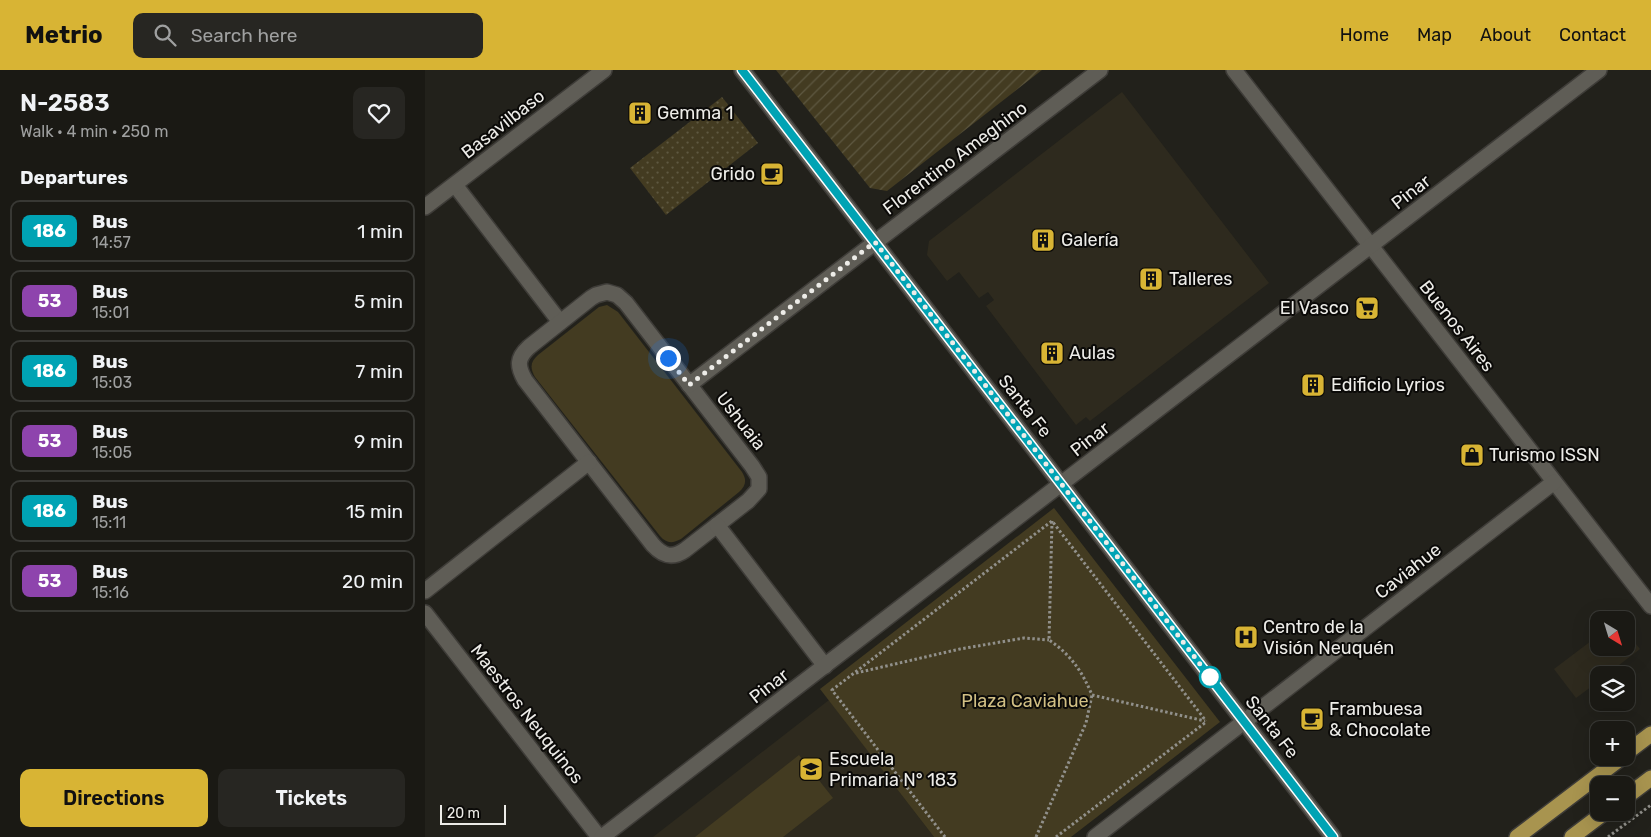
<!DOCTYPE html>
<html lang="en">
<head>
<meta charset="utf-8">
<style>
	:root { --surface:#1a1914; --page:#272622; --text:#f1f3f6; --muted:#9fa0a0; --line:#383834; --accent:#d8b434 }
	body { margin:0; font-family:Rubik,sans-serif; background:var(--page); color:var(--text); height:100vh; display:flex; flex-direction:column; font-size:19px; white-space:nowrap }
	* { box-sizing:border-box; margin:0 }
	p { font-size:16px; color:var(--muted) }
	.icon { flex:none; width:28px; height:28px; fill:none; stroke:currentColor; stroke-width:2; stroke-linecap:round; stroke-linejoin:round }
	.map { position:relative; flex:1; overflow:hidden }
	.drawer { display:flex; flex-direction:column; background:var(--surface); width:425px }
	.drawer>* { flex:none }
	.badge { padding:0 10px; border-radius:8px; font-size:18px; line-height:32px }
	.needle { width:32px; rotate:142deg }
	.fabs { position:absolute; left:1165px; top:541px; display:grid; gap:10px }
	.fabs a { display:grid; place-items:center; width:45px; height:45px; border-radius:10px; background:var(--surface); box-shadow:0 5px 20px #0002,0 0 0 1px var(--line); font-size:25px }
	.scale { position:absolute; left:15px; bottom:12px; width:66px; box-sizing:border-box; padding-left:5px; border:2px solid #edece8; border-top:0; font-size:14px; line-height:18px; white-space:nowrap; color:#edece8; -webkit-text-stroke:4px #0b0a08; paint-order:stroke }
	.you { position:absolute; width:25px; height:25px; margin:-12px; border:4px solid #fff; border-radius:50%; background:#1a73e8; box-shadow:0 0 0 8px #1a73e833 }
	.map>.badge { position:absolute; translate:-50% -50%; box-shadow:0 0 0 2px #fff }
	h2 { padding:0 20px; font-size:19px; line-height:45px }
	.round { display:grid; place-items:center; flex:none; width:52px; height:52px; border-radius:10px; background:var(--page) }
	.headline { display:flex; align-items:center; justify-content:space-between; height:85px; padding:0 20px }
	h1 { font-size:24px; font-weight:600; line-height:38px }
	.primary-button { display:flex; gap:10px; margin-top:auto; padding:10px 20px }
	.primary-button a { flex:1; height:58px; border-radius:10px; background:var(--accent); color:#111; font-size:20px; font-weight:600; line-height:58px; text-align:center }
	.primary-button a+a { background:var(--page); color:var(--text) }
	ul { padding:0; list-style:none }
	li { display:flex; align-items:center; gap:15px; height:62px; margin:0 10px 8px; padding:0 10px; border:2px solid var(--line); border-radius:10px }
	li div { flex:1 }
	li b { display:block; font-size:19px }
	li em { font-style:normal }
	li .badge { min-width:55px; font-weight:700; text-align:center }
	header { display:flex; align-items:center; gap:30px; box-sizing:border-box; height:70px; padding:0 25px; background:var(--accent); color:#111 }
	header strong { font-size:24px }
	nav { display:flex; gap:28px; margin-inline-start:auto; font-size:18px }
	.search { width:350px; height:45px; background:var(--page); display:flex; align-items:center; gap:12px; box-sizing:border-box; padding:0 18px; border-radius:10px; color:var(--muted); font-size:19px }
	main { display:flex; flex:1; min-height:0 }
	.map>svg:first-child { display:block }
	.built { fill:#2e2a1e }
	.grass { fill:url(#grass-dots) }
	.park { fill:#433b21 }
	.garden { fill:url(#garden-furrows) }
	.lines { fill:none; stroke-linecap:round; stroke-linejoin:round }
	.minor-casing { stroke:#3e3c38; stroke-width:18 }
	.major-casing { stroke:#3e3c38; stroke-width:18 }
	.path { stroke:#91908b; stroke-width:3; stroke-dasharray:2.5 2.5; stroke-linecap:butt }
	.minor { stroke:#5f5d56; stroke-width:15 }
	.major { stroke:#a8944f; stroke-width:15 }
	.line-casing { stroke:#fff; stroke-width:11 }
	.line { stroke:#00a3b4; stroke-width:8 }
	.walk { stroke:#edece8; stroke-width:5; stroke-dasharray:0 9 }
	.stop-dot { fill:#fff; stroke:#00a3b4; stroke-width:2.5 }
	.labels { text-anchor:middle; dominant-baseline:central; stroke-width:4; stroke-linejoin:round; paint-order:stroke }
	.poi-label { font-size:18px; fill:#edece8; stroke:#0b0a08; text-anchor:start }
	.street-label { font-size:18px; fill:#edece8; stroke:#0b0a08 }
	.park-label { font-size:18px; fill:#d1bf84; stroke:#0b0a08 }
</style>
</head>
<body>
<header>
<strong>Metrio</strong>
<div class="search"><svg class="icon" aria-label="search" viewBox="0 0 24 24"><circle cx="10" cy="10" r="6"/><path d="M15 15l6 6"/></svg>Search here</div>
<nav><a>Home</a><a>Map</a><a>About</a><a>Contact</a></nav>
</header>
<main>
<section class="drawer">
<div class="headline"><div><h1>N-2583</h1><p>Walk · 4 min · 250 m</p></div><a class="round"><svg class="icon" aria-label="heart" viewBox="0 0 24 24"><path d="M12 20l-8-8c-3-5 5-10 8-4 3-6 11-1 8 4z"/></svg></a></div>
<h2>Departures</h2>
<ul>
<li><span class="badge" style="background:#00a3b4;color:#fff">186</span><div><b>Bus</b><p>14:57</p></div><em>1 min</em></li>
<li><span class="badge" style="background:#8e44ad;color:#fff">53</span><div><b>Bus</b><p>15:01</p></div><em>5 min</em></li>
<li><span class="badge" style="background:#00a3b4;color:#fff">186</span><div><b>Bus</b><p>15:03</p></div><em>7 min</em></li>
<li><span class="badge" style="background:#8e44ad;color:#fff">53</span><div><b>Bus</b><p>15:05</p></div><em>9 min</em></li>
<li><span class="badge" style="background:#00a3b4;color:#fff">186</span><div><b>Bus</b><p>15:11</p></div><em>15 min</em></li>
<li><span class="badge" style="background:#8e44ad;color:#fff">53</span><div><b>Bus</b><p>15:16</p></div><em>20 min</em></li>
</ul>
<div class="primary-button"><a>Directions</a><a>Tickets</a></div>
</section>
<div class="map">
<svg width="1226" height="767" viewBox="0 0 1226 767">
	<defs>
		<pattern id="grass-dots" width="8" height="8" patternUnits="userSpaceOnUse" patternTransform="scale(1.25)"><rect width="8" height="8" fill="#433b21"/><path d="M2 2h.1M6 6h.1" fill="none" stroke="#5e5841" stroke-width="1.8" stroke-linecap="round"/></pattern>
		<pattern id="garden-furrows" width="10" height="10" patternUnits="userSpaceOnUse" patternTransform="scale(1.25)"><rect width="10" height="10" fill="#433b21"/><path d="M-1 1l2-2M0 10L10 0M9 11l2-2" fill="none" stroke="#5e5841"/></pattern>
	</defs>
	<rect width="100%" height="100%" fill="#22211b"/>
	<g class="built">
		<polygon points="697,22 844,213 665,351 661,347 651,355 561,236 569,230 563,222 554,228 534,202 522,211 502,185 504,171"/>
		<polygon points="1201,554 1211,567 1211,574 1215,579 1181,605 1174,605 1174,611 1151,628 1129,599 1174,565 1174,578 1201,578"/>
		<polygon points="404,630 509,767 228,767"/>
	</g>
	<polygon class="grass" points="297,27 333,73 241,145 205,98"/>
	<g class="park">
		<path d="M 182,235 L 193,242 L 317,402 C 322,410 321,416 314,422 L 256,469 C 247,474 241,473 235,466 L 110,307 C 105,298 105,292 113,285 L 174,237 Z"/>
		<polygon points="629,438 795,652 646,767 509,767 395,619"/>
		<polygon points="374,685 408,728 358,767 270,767"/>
	</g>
	<polygon class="garden" points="351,0 617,0 462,121 445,118"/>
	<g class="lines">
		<g class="minor-casing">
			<g id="minor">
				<polyline points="317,0 908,767"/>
				<polyline points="809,0 1226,536"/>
				<polyline points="30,115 135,252"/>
				<polyline points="0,137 179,0"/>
				<path d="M 182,222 L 192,225 L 201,233 L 327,396 L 334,407 L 334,419 L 323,431 L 260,480 C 247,489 238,486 228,475 L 100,310 C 92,296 92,288 104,277 L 166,228 L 171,225 Z"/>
				<polyline points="264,315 675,0"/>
				<polyline points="292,455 400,596"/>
				<polyline points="0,521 164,392"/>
				<polyline points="0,543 174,767"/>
				<polyline points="177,767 1174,0"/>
				<polyline points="670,767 1129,412"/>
			</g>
		</g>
		<g class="major-casing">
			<g id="major">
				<polyline points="1201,683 1226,664"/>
				<polyline points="1201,727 1226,708"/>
				<polyline points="1092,767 1196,688"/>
				<polyline points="1147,767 1180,742"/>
			</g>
		</g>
		<g class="path">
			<path d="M 627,451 L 624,570 C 645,584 657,601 667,625 L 780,651"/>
			<polyline points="431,603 535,579 599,568 624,570"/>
			<polyline points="520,767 407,620 627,451 781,651"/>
			<polyline points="611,767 661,653 667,625"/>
			<polyline points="631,767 781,652"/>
			<polyline points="1183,767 1226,735"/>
		</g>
		<use href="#minor" class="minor"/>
		<use href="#major" class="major"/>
	</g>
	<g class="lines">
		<g class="line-casing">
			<polyline id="line" points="317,0 908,767"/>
		</g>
		<use href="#line" class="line"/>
		<polyline class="walk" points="243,288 264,315 450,172 785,607"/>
	</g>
	<defs>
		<g id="building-square" transform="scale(1.25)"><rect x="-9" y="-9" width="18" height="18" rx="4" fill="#d8b434" stroke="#0b0a08"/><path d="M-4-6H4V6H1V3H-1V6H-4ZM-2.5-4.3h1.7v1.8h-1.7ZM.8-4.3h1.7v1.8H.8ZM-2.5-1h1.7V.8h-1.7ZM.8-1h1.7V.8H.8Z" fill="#111"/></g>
		<g id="cafe-square" transform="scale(1.25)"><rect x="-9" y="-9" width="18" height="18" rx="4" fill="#d8b434" stroke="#0b0a08"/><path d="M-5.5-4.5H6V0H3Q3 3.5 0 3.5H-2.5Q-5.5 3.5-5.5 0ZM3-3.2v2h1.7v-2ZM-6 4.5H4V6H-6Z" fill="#111"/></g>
		<g id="supermarket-square" transform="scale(1.25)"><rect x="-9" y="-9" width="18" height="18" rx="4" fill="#d8b434" stroke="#0b0a08"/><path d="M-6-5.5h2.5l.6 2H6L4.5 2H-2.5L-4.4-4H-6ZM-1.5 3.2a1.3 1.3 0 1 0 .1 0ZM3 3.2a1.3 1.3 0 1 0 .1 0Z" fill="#111"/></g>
		<g id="shop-square" transform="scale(1.25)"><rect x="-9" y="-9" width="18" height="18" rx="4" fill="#d8b434" stroke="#0b0a08"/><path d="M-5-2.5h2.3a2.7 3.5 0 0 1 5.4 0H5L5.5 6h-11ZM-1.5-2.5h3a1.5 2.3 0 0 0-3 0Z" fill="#111"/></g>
		<g id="hospital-square" transform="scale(1.25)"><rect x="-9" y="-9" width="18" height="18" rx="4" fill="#d8b434" stroke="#0b0a08"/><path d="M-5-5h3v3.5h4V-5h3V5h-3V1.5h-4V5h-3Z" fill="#111"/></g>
		<g id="school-square" transform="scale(1.25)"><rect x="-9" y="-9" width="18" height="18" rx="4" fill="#d8b434" stroke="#0b0a08"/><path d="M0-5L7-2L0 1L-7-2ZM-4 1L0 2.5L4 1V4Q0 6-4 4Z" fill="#111"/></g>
	</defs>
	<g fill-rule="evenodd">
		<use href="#building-square" x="215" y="43"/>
		<use href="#cafe-square" x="347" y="104"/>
		<use href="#building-square" x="618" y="170"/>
		<use href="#building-square" x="726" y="209"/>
		<use href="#supermarket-square" x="942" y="238"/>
		<use href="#building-square" x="627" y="283"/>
		<use href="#building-square" x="888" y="315"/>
		<use href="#shop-square" x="1047" y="385"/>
		<use href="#hospital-square" x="821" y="567"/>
		<use href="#cafe-square" x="887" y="649"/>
		<use href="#school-square" x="386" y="699"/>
	</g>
	<circle class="stop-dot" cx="785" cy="607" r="10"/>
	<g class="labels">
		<g class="poi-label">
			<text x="232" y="43">Gemma 1</text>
			<text x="330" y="104" text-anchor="end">Grido</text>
			<text x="636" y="170">Galería</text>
			<text x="744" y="209">Talleres</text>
			<text x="924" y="238" text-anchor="end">El Vasco</text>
			<text x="644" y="283">Aulas</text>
			<text x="906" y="315">Edificio Lyrios</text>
			<text x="1064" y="385">Turismo ISSN</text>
			<text x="838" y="557">Centro de la<tspan x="838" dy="21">Visión Neuquén</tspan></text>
			<text x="904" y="639">Frambuesa<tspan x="904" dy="21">&amp; Chocolate</tspan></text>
			<text x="404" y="689">Escuela<tspan x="404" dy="21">Primaria N° 183</tspan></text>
		</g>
		<g class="street-label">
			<text transform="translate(78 54) rotate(-38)">Basavilbaso</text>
			<text transform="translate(530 88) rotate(-37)">Florentino Ameghino</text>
			<text transform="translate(986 122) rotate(-38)">Pinar</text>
			<text transform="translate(1032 256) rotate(52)">Buenos Aires</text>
			<text transform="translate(600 336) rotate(52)">Santa Fe</text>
			<text transform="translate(316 351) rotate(52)">Ushuaia</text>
			<text transform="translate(665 369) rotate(-38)">Pinar</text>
			<text transform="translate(983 501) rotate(-38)">Caviahue</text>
			<text transform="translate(344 616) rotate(-38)">Pinar</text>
			<text transform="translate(102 644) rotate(52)">Maestros Neuquinos</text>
			<text transform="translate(847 657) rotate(52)">Santa Fe</text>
		</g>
		<g class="park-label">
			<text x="600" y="631">Plaza Caviahue</text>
		</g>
	</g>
</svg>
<div class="fabs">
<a><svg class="needle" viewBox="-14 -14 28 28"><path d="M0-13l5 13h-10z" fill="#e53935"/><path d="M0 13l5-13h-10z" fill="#9fa0a0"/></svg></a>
<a><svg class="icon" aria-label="layers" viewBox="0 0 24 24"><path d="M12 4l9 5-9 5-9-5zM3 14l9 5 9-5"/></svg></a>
<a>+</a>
<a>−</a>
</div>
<div class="scale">20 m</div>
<div class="you" style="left:243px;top:288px"></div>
</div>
</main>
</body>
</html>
